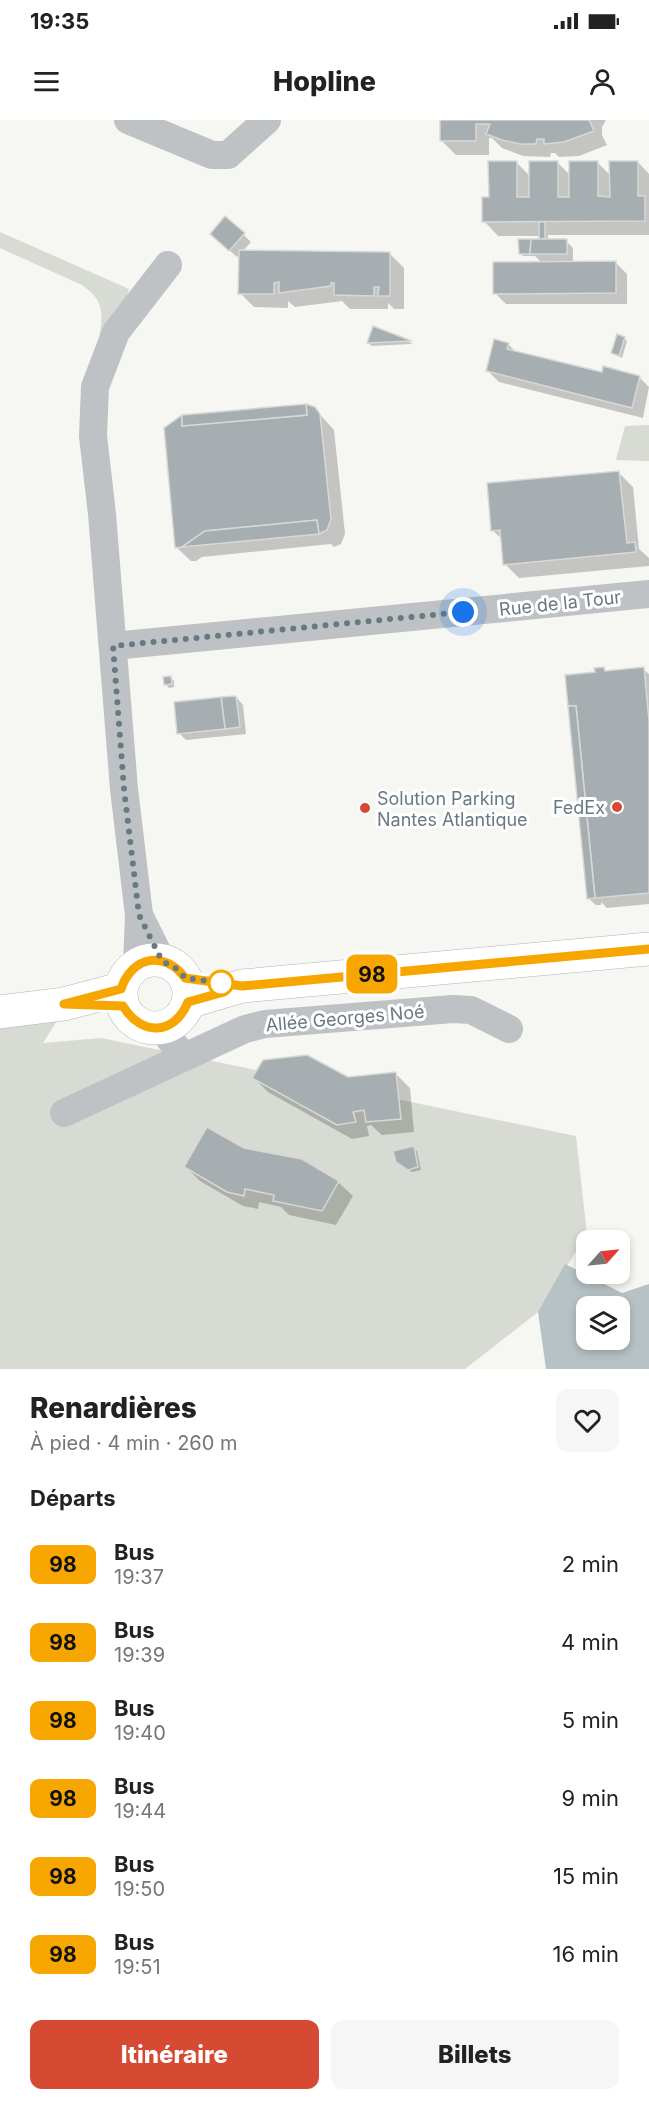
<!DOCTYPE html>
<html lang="fr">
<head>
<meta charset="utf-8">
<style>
	:root { --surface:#fff; --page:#f6f6f6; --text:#222; --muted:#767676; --accent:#d64a34 }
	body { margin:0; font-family:Inter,sans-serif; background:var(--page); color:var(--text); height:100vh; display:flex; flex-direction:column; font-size:22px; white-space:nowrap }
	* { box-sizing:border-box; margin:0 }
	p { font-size:20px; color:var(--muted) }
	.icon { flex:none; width:33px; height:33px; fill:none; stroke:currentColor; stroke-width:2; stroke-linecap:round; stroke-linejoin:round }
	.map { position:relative; height:1249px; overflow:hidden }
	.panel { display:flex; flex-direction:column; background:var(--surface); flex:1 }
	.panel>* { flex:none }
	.badge { padding:0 12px; border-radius:9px; font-size:21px; line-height:39px }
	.needle { width:39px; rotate:63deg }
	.controls { position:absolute; left:576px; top:1110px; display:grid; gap:12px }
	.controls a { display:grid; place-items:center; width:54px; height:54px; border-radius:12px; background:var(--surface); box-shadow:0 3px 9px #0003; font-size:30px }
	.you { position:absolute; width:30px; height:30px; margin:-15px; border:4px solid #fff; border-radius:50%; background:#1a73e8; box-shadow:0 0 0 9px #1a73e833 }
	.map>.badge { position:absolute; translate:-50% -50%; box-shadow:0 0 0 3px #fff }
	h2 { padding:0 30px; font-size:22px; line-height:54px }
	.round { display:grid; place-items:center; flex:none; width:63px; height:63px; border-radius:12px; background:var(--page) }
	.headline { display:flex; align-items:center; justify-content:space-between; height:102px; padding:0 30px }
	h1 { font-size:28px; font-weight:800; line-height:45px }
	.button { display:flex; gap:12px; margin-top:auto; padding:12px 30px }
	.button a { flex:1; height:69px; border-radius:12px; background:var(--accent); color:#fff; font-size:24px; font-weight:800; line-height:69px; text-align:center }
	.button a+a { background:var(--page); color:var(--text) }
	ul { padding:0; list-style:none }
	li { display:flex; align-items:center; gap:18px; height:78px; padding:0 30px }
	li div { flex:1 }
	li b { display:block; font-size:22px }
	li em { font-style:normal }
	li .badge { min-width:66px; font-weight:700; text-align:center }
	.status { display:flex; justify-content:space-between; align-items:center; height:42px; padding:0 30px; background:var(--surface); direction:ltr }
	.status svg { height:16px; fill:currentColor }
	header { display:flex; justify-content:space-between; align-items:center; height:78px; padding:0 30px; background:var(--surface); font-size:27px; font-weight:800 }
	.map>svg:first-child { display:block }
	.green { fill:#d7dbd3 }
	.water { fill:#b6c2c5; fill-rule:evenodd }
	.shadow { fill:#0003 }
	.building { fill:#a6aeb2; stroke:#d8d8d6; stroke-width:1.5 }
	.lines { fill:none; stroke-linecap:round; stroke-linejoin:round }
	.major-casing { stroke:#afb5b8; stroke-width:34 }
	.minor { stroke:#bec2c5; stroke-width:28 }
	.major { stroke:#fff; stroke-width:33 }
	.line-casing { stroke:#fff; stroke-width:14 }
	.line { stroke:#f7a600; stroke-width:9 }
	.walk { stroke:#687982; stroke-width:6; stroke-dasharray:0 10.8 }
	.poi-dot { fill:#d64a34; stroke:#fff; stroke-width:2 }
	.stop-dot { fill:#fff; stroke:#f7a600; stroke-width:3 }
	.labels { text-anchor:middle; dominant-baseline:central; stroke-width:6; stroke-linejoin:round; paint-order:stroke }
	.street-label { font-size:18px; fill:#687982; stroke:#fff }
	.poi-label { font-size:18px; fill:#687982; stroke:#fff; text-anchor:start }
</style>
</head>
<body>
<div class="status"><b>19:35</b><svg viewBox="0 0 49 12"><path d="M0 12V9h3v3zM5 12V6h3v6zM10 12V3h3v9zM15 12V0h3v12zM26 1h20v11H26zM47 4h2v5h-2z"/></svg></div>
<header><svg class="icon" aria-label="menu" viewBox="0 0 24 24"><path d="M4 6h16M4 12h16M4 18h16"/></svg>Hopline<svg class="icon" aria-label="person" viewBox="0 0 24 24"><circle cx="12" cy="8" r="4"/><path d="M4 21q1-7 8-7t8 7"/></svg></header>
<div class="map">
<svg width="649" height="1249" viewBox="0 0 649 1249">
	<rect width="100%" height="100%" fill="#f6f6f3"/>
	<g class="green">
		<path d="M 0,112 L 129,169 L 125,185 L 99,219 C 103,193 105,181 82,165 L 0,128 Z"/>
		<polygon points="649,305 649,341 616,340 625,306"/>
		<polygon points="78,867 43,923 101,918 576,1016 587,1114 538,1192 465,1249 0,1249 0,875"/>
	</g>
	<path class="water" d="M 565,1144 L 622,1173 L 649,1164 L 649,1249 L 546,1249 L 538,1192 ZM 586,1186 L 620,1186 L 620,1220 L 586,1220 Z"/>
	<g class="shadow">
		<polygon points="442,0 606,0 602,7 602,15 607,25 579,36 559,37 555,33 551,33 550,37 523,36 502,28 492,18 489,18 489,35 456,35 442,21"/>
		<polygon points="516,42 530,56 557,42 571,56 597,42 611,56 638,42 649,54 649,115 548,115 548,121 566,121 573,128 573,143 616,143 627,154 627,184 506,184 495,173 542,143 535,136 523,136 520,133 540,121 540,116 498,116 484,101 490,78"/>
		<polygon points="226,98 251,122 242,132 390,134 404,148 404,189 394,189 388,183 388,189 350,189 342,181 295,187 288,181 288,188 254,187 240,173 240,134 237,137 219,121"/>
		<polygon points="374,208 411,223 412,224 372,226 368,223"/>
		<polygon points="624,218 627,221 622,238 612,233"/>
		<polygon points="508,224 516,232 603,254 639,257 649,267 643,298 499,262 488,251"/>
		<polygon points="315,289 334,310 345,414 341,424 334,427 331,424 202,437 196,441 191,441 176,427"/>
		<polygon points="618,352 633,367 639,429 649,438 649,446 519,458 505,444 503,420 492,410"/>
		<polygon points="603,548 607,552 643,549 649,554 649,784 607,788 601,782 601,785 596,785 588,778 596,553"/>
		<polygon points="170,557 174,561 174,567 169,568 165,564"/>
		<polygon points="236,577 243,585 246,614 186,620 179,613"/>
		<polygon points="395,953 410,968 414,1012 382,1015 371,1005 367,1006 369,1016 352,1019 268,972 254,958 347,958"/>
		<polygon points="413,1028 417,1031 421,1050 412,1052 401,1045"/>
		<polygon points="186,1047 338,1062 353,1076 336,1105 289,1095 281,1087 259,1082 258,1089 243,1086 200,1061"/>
	</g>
	<g class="building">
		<polygon points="440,0 589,0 594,11 564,22 544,24 544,19 537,19 536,24 520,24 502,20 486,14 490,4 476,4 476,21 440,21"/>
		<polygon points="488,41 517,41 517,77 529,77 529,41 558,41 558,77 569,77 569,41 598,41 598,76 610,77 609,41 638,41 638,76 645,76 645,101 482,102 482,77 489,77"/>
		<polygon points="225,96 245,113 229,131 210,114"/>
		<rect x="539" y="102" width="6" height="17"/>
		<polygon points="518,119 531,119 530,134 519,134"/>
		<polygon points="531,119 567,119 567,134 530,134"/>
		<polygon points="239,130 390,132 390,176 378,176 379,167 374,167 374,176 334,175 334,163 331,163 331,166 279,173 279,162 274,163 274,174 238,174"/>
		<polygon points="616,141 616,173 493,174 493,142"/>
		<polygon points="373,206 412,221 367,223"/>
		<polygon points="617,214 625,217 619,236 611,233"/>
		<polygon points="494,219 509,223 507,229 602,252 603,246 640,256 632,288 486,251"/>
		<polygon points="306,284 315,287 320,294 331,399 327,410 319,414 317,400 205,411 182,427 175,428 164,308 182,295 182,306 307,295"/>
		<polygon points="306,284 307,295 182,306 182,295"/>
		<polygon points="619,351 627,423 635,422 636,432 503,445 500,410 491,411 487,363"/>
		<polygon points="317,400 319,414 182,427 205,411"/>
		<polygon points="604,547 605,551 644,547 649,601 649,773 595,778 576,586 568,586 565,555 595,552 594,548"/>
		<polygon points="171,556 172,564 164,565 163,557"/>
		<polygon points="236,576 240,607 225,609 221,577"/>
		<polygon points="221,577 225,609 177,614 174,582"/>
		<polygon points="568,586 576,586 595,778 587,779"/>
		<polygon points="307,935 348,957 396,952 401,999 366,1002 364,990 353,992 356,1002 337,1005 252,958 263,940"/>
		<polygon points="207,1007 244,1028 302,1039 339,1061 322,1091 273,1081 274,1075 245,1069 244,1076 227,1072 184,1047"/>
		<polygon points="414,1026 418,1047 408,1050 396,1042 393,1031"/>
	</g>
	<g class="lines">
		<g class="major-casing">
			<g id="major">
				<circle cx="155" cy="874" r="34"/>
				<polyline points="188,882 242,866 649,829"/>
				<polyline points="0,892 64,884 121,869"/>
			</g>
		</g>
		<g class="minor">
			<polyline points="128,0 212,35 228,35 267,0"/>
			<polyline points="113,526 649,474"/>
			<polyline points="140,797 162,841"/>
			<polyline points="137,845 139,795 124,669 102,394 93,316 95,267 116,212 168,145"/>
			<polyline points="161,908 184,937"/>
			<polyline points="64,993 245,909 265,904 453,889 471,890 509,909"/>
		</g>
		<use href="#major" class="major"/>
	</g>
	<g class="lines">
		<g class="line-casing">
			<path id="line" d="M 224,872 L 188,882 C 174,916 141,916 123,886 L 64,884 L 121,869 C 132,836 165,830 185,858 L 242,866 L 649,829"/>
		</g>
		<use href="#line" class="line"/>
		<polyline class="walk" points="221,863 223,863 185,858 179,850 162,841 139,795 124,669 113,526 463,492"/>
	</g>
	<g class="poi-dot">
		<circle cx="617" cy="687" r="6"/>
		<circle cx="365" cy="688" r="6"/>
	</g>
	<circle class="stop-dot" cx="221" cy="863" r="12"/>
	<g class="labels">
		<g class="street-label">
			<text transform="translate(560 483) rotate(-6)">Rue de la Tour</text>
			<text transform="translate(345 898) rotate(-5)">Allée Georges Noé</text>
		</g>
		<g class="poi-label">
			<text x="377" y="678">Solution Parking<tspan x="377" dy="21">Nantes Atlantique</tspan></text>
			<text x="605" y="687" text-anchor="end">FedEx</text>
		</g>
	</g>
</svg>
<div class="controls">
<a><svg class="needle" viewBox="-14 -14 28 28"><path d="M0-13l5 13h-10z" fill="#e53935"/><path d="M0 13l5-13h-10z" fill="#767676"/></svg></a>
<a><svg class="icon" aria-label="layers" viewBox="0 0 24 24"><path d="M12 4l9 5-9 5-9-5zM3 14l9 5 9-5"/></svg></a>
</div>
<div class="you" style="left:463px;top:492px"></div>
<b class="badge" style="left:372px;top:854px;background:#f7a600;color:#111">98</b>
</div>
<section class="panel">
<div class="headline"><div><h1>Renardières</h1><p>À pied · 4 min · 260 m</p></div><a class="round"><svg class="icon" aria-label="heart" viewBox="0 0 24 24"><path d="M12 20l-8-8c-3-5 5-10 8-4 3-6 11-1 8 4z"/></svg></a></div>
<h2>Départs</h2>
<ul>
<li><span class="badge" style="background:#f7a600;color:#111">98</span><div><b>Bus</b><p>19:37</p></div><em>2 min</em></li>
<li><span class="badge" style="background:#f7a600;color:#111">98</span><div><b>Bus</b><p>19:39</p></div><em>4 min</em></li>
<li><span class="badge" style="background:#f7a600;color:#111">98</span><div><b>Bus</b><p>19:40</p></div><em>5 min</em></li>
<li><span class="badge" style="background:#f7a600;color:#111">98</span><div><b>Bus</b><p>19:44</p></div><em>9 min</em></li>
<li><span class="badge" style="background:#f7a600;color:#111">98</span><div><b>Bus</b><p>19:50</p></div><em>15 min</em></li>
<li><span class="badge" style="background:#f7a600;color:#111">98</span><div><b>Bus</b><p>19:51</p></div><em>16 min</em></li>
</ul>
<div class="button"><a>Itinéraire</a><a>Billets</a></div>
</section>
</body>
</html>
